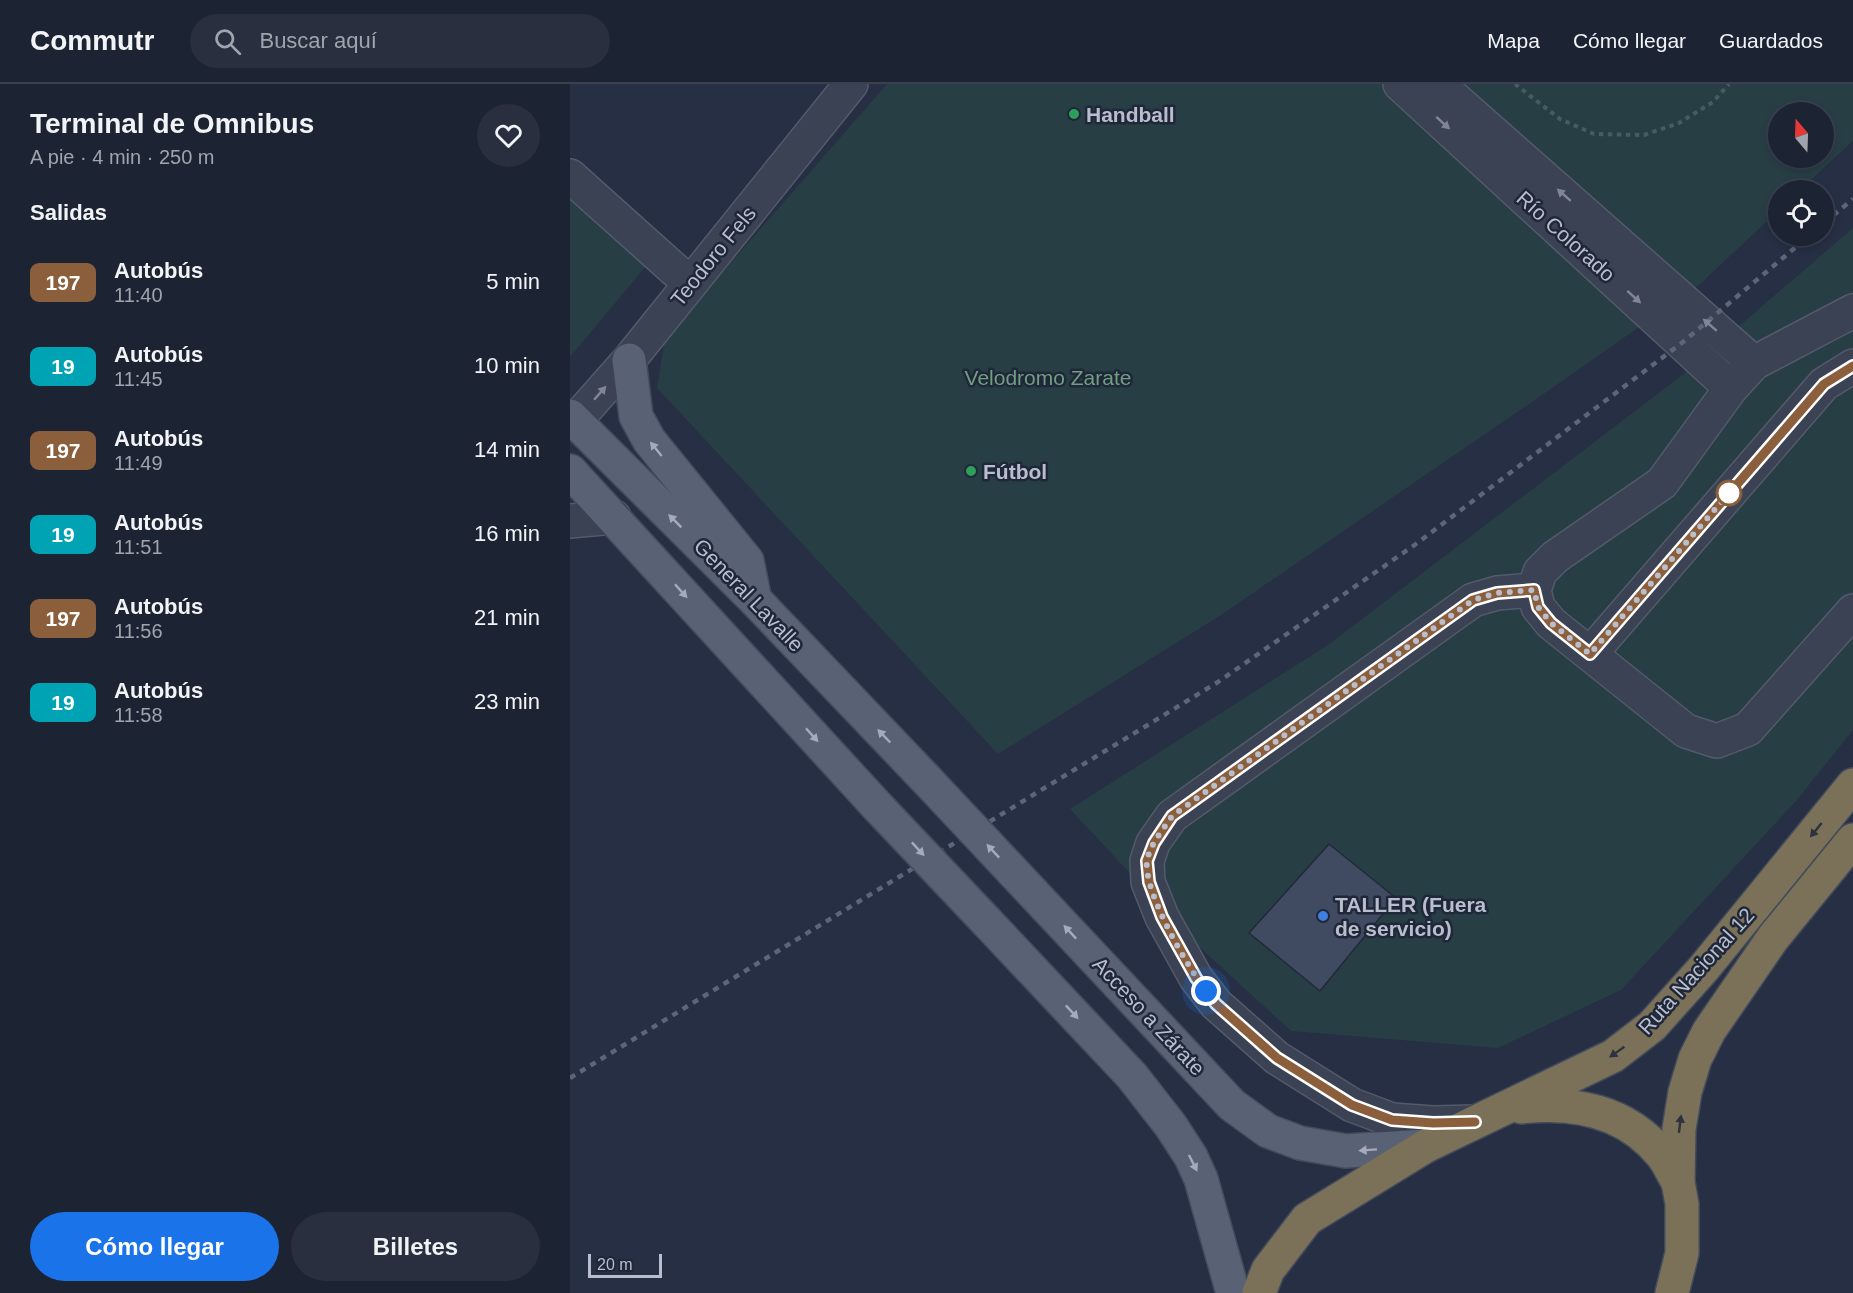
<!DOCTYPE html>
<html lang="es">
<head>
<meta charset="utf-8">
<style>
	:root { --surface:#1c2333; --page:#292f3f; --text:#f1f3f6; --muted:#a0a4ac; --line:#3a404e; --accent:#1a73e8 }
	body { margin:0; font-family:Helvetica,sans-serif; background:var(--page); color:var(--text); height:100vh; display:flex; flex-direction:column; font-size:22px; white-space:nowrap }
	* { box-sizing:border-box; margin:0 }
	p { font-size:20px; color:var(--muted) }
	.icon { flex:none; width:33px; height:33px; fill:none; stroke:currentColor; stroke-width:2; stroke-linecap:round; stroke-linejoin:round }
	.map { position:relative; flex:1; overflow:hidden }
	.sheet { display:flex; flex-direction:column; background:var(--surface); width:570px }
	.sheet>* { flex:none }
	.badge { padding:0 12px; border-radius:9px; font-size:21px; line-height:39px }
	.needle { width:39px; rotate:341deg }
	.controls { position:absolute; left:1198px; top:18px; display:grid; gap:12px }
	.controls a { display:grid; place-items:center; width:66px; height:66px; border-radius:50%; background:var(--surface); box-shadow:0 3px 9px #0003,0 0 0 2px var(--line); font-size:30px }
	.scale { position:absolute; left:18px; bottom:15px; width:74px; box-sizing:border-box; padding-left:6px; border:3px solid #b8becd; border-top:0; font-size:16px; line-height:21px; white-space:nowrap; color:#b8becd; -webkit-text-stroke:4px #1f2739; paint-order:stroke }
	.you { position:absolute; width:30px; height:30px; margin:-15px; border:4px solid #fff; border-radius:50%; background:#1a73e8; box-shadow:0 0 0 9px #1a73e833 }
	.map>.badge { position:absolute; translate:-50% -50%; box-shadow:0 0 0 3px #fff }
	h2 { padding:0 30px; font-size:22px; line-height:54px }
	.round { display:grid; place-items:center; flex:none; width:63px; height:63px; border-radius:32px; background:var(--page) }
	.summary { display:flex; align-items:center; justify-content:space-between; height:102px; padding:0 30px }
	h1 { font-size:28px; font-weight:600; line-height:45px }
	.cta { display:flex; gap:12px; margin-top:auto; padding:12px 30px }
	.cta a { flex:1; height:69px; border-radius:36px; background:var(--accent); color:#fff; font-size:24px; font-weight:600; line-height:69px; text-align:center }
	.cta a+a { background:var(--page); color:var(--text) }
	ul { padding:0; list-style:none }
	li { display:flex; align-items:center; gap:18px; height:84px; padding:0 30px }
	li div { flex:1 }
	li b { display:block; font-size:22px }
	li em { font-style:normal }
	li .badge { min-width:66px; font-weight:700; text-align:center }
	header { display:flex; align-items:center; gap:36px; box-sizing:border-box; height:84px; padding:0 30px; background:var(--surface); border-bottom:2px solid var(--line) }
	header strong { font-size:28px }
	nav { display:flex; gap:33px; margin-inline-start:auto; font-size:21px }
	.search { width:420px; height:54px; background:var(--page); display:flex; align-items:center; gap:15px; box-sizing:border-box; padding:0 21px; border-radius:33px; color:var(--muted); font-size:22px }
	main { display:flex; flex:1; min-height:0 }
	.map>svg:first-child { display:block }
	.green { fill:#283e45; fill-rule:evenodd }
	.building { fill:#404a61; stroke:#21293b; stroke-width:1.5 }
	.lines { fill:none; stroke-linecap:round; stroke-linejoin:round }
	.minor-casing { stroke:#535a6b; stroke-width:36 }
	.major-casing { stroke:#444b5d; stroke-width:36 }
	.highway-casing { stroke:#424a5b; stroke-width:36 }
	.path { stroke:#475b61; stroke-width:4; stroke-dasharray:4.5 4.5; stroke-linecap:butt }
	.minor { stroke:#3b4254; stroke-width:33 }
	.major { stroke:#596174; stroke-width:33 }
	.highway { stroke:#7a7158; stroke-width:33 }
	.rail { stroke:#5d657b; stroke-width:4.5; stroke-dasharray:6 6; stroke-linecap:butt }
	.major-bridge-casing { stroke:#444b5d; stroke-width:36; stroke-linecap:butt }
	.major-bridge { stroke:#596174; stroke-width:33 }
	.oneway { fill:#808697 }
	.oneway2 { fill:#a5abbb }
	.oneway3 { fill:#2d323e }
	.line-casing { stroke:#fff; stroke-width:14 }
	.line { stroke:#8b5e3c; stroke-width:9 }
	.walk { stroke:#b8becd; stroke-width:6; stroke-dasharray:0 10.8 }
	.leisure-dot { fill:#2e9e5b; stroke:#1f2739; stroke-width:2 }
	.stop-dot { fill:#fff; stroke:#8b5e3c; stroke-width:3 }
	.shop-dot { fill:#3f7fe0; stroke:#1f2739; stroke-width:2 }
	.labels { text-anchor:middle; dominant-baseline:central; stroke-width:5; stroke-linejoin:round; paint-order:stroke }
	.poi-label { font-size:21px; font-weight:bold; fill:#b8becd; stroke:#1f2739; text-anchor:start }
	.street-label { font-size:21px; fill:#b8becd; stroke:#1f2739 }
	.park-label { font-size:21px; fill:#6f9f80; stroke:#1f2739 }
</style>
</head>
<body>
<header>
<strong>Commutr</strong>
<div class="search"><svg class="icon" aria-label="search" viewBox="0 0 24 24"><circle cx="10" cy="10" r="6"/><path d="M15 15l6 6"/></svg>Buscar aquí</div>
<nav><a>Mapa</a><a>Cómo llegar</a><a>Guardados</a></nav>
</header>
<main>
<section class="sheet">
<div class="summary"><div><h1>Terminal de Omnibus</h1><p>A pie · 4 min · 250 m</p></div><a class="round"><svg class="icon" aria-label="heart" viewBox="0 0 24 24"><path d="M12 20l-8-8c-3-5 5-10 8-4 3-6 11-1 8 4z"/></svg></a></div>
<h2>Salidas</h2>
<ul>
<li><span class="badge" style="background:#8b5e3c;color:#fff">197</span><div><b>Autobús</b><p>11:40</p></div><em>5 min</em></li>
<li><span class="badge" style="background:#00a3b4;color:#fff">19</span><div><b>Autobús</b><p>11:45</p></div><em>10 min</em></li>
<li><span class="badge" style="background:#8b5e3c;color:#fff">197</span><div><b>Autobús</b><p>11:49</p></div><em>14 min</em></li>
<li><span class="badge" style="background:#00a3b4;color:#fff">19</span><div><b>Autobús</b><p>11:51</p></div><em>16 min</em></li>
<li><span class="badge" style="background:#8b5e3c;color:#fff">197</span><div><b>Autobús</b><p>11:56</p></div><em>21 min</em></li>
<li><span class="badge" style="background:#00a3b4;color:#fff">19</span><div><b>Autobús</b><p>11:58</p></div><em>23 min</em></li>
</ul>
<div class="cta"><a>Cómo llegar</a><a>Billetes</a></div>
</section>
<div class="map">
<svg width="1283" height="1209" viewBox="0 0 1283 1209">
	<rect width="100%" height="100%" fill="#262f44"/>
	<g class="green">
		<path d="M 317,0 L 1283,0 L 1283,57 L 1230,106 L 1209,106 L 1209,126 L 1129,201 L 975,309 L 651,531 L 428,670 L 87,304 L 95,254 ZM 1209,28 L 1254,28 L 1254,74 L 1209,74 Z"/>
		<polygon points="0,111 77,181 0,273"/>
		<polygon points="1283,144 1283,646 1226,717 1051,906 928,964 721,947 625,859 500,725 758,561 1111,292"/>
	</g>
	<polygon class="building" points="759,760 826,814 750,907 679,849"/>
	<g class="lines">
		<g class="minor-casing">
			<g id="minor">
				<polyline points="830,0 1161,304"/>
				<polyline points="868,0 1184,279"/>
				<polyline points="0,92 106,187"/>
				<polyline points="1283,227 1184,279 1161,304 1092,399 985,473 970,488 964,506 968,523 981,539 1116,647 1147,657 1178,645 1283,527"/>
				<polyline points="0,339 5,337 59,276 281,0"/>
				<polyline points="0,437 44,433"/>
				<polyline points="1020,570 1254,300 1283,282"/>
				<polyline points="905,1038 863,1039 822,1036 782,1021 707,974 646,920 626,894 592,833 578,798 577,777 583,759 602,732 903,516 927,509 964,506"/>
			</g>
		</g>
		<g class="major-casing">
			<g id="major">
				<polyline points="59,276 66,332 79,356 177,477 184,512"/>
				<polyline points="0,332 185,516 355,694"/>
				<polyline points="0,387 308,723"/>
				<polyline points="463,809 662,1021 698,1047 730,1059 776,1067 856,1062"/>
				<polyline points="418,839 562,992 601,1042 621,1073 631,1095 663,1209"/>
			</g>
		</g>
		<g class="highway-casing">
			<g id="highway">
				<path d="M 951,1023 C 1004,1017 1056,1027 1091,1070 C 1098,1078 1102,1089 1108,1098"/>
				<polyline points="689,1209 698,1186 737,1135 856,1062 1043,972 1082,942 1134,884 1283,701"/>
				<polyline points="1102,1209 1112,1169 1112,1120 1108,1098 1109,1045 1115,1008 1125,975 1139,947 1203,854 1283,756"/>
			</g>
		</g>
		<polyline class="path" points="945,0 990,35 1024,50 1074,51 1109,39 1143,18 1159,0"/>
		<use href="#minor" class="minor"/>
		<use href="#major" class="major"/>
		<use href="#highway" class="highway"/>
		<g class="rail">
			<polyline points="1254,139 1283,115"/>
			<polyline points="0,994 648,598 846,460 1113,258 1239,152"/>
		</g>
		<g class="major-bridge-casing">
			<g id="major-bridge">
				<polyline points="355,694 463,809"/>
				<polyline points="308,723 418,839"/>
			</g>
		</g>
		<use href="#major-bridge" class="major-bridge"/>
	</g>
	<defs><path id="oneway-solid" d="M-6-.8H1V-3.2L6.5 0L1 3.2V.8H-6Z" transform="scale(1.5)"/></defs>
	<g class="oneway">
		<use href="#oneway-solid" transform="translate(873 39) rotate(42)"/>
		<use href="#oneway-solid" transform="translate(994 111) rotate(-139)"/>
		<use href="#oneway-solid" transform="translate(1064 213) rotate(42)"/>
		<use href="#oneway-solid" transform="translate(1140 241) rotate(-139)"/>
		<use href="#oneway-solid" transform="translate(30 309) rotate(-49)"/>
	</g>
	<g class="oneway2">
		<use href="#oneway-solid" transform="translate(86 365) rotate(-129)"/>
		<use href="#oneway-solid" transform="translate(105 437) rotate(-135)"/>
		<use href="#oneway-solid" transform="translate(111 507) rotate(48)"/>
		<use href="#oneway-solid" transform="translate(242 651) rotate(48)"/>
		<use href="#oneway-solid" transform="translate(314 652) rotate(-134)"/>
		<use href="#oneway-solid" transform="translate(348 765) rotate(47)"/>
		<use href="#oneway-solid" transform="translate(423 767) rotate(-133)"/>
		<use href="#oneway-solid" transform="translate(500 848) rotate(-133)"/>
		<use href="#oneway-solid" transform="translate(502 928) rotate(47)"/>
		<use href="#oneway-solid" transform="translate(798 1066) rotate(176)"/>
		<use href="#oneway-solid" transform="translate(623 1079) rotate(63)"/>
	</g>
	<g class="oneway3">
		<use href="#oneway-solid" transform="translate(1246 746) rotate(129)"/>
		<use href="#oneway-solid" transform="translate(1047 968) rotate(145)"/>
		<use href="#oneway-solid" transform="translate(1110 1040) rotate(-83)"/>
	</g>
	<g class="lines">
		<g class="line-casing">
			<polyline id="line" points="905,1038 863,1039 822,1036 782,1021 707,974 646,920 626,894 592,833 579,798 577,777 584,759 602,732 903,516 927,509 964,506 968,523 981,539 1020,570 1254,300 1283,282"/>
		</g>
		<use href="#line" class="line"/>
		<path class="walk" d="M 636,907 C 617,882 573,807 577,777 C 580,760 593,746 602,732 L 903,516 L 927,509 L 964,506 L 968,523 L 981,539 L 1020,570 L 1160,408 L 1159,409"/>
	</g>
	<g class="leisure-dot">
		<circle cx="504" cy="30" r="6"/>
		<circle cx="401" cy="387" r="6"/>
	</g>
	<circle class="stop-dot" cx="1159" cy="409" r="12"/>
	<circle class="shop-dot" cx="753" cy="832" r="6"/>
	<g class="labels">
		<g class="poi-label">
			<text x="516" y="30">Handball</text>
			<text x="413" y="387">Fútbol</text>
			<text x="765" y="820">TALLER (Fuera<tspan x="765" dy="24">de servicio)</tspan></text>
		</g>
		<g class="street-label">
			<text transform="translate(996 152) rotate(42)">Río Colorado</text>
			<text transform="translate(143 172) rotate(-51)">Teodoro Fels</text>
			<text transform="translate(179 511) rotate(46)">General Lavalle</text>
			<text transform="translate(1126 887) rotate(-48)">Ruta Nacional 12</text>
			<text transform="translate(579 932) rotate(47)">Acceso a Zárate</text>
		</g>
		<g class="park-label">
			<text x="478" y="293">Velodromo Zarate</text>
		</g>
	</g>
</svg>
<div class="controls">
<a><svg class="needle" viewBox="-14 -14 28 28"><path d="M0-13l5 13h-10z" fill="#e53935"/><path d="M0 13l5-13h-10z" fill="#a0a4ac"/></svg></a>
<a><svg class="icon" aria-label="locate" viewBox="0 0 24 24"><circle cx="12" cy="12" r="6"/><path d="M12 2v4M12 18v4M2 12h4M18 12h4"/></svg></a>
</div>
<div class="scale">20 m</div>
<div class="you" style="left:636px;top:907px"></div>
</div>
</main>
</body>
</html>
